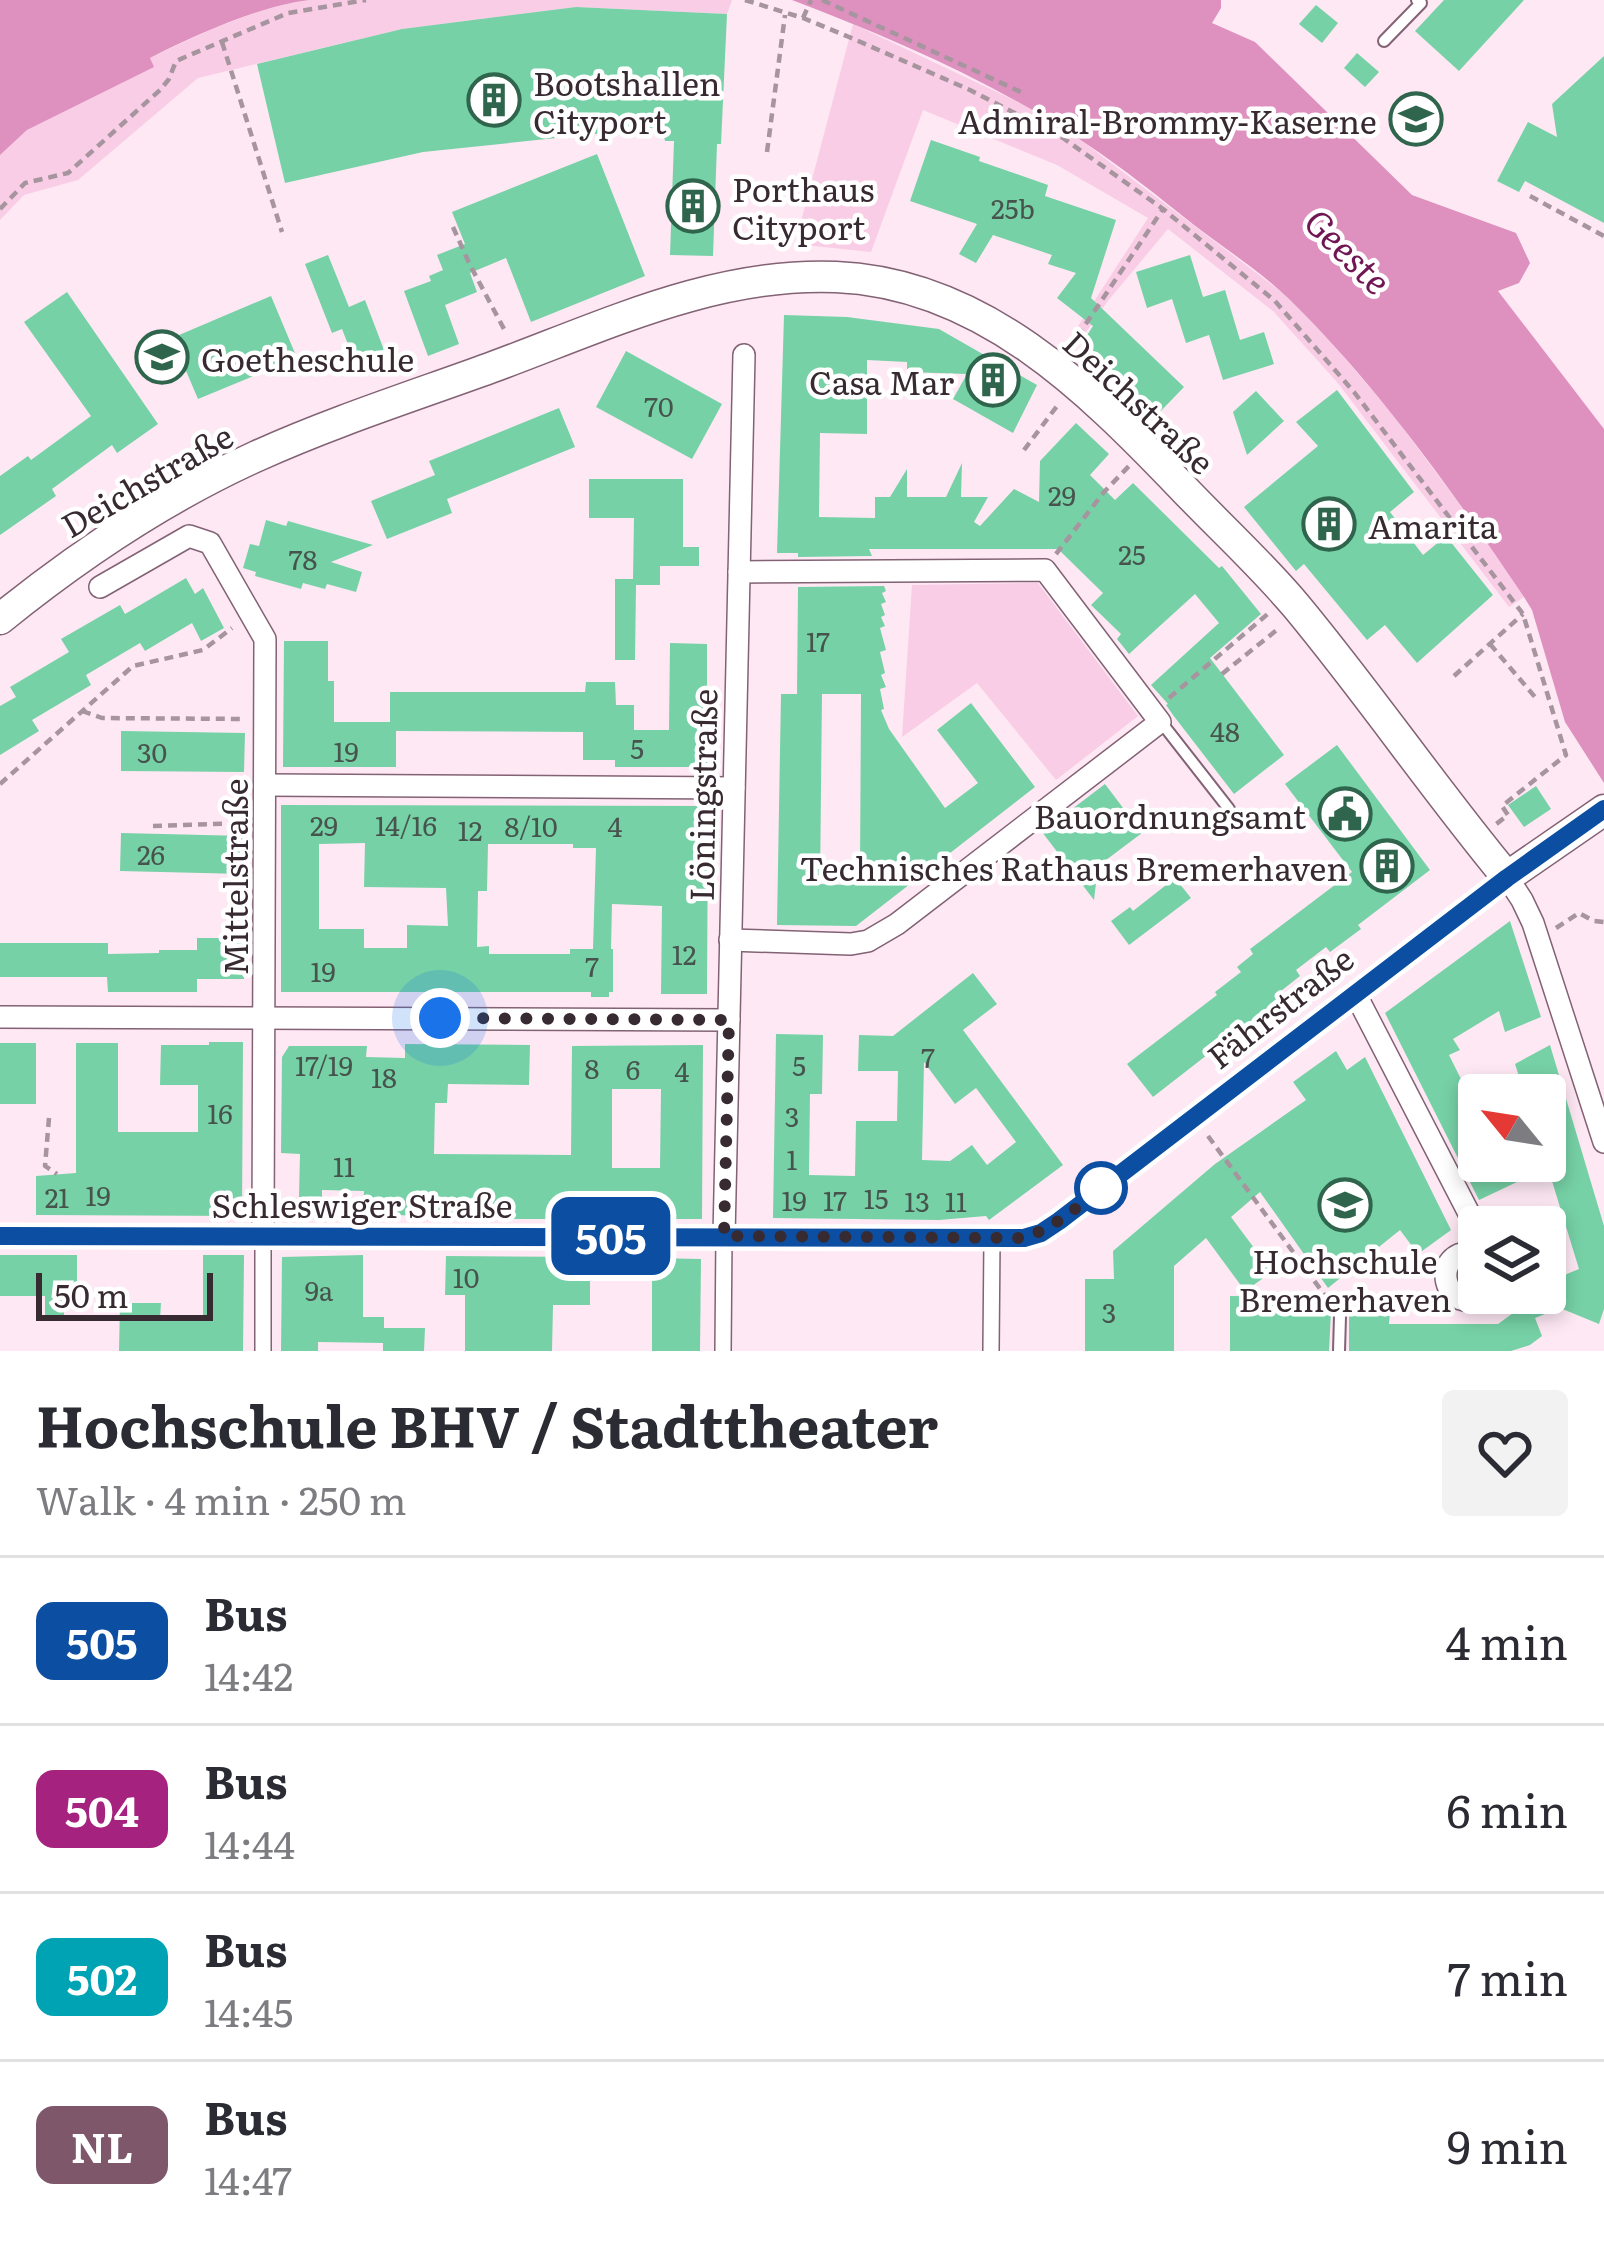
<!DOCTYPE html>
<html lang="en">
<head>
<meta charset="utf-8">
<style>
	:root { --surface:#fff; --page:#f2f2f3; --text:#2b2b33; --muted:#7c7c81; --line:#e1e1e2 }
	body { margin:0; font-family:Literata,serif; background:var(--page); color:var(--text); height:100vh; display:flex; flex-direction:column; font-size:45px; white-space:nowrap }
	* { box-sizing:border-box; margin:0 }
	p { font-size:39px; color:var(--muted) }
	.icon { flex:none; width:66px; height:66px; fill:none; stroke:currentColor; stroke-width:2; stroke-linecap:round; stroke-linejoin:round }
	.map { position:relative; height:1351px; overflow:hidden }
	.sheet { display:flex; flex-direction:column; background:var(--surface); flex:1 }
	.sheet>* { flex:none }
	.badge { padding:0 24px; border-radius:18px; font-size:42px; line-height:78px }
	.needle { width:78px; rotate:300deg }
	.fabs { position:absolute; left:1458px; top:1074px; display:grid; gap:24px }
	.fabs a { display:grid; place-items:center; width:108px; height:108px; border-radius:12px; background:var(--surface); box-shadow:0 6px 18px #0003; font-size:60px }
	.scale { position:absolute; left:36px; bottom:30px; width:177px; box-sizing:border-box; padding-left:12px; border:6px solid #372a31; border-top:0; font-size:33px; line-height:42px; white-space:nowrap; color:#372a31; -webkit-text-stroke:9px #fff; paint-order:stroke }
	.you { position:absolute; width:60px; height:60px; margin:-30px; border:9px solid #fff; border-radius:50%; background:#1a73e8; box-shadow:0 0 0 18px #1a73e833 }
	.map>.badge { position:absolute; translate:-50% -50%; box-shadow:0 0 0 6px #fff }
	.round { display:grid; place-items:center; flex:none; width:126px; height:126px; border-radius:12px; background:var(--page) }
	.headline { display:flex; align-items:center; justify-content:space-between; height:204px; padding:0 36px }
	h1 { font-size:57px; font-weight:700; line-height:90px }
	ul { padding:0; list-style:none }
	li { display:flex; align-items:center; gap:36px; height:168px; padding:0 36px; border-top:3px solid var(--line) }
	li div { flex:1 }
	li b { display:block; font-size:45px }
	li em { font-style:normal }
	li .badge { min-width:132px; font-weight:700; text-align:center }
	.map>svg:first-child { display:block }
	.green { fill:#f9cde5 }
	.water { fill:#de91be }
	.building { fill:#76d1a6; fill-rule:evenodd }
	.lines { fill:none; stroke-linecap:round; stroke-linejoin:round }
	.service-casing { stroke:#826274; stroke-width:14 }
	.pedestrian-casing { stroke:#826274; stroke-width:18 }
	.minor-casing { stroke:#826274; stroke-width:24 }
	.secondary-casing { stroke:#826274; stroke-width:33 }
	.path { stroke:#a6949e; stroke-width:4.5; stroke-dasharray:9 6; stroke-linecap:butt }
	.service { stroke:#fff; stroke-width:10 }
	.pedestrian { stroke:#fff; stroke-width:15 }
	.minor { stroke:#fff; stroke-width:21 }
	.secondary { stroke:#fff; stroke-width:30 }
	.line-casing { stroke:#fff; stroke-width:27 }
	.line { stroke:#0b4ea2; stroke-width:18 }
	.walk { stroke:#372a31; stroke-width:12; stroke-dasharray:0 21.6 }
	.stop-dot { fill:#fff; stroke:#0b4ea2; stroke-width:6 }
	.labels { text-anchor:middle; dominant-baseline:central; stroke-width:9; stroke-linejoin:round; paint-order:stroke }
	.number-label { font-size:27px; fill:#47544e }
	.poi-label { font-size:33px; fill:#372a31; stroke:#fff; text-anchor:start }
	.street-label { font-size:33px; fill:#372a31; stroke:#fff }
	.water-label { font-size:36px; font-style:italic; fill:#6f1653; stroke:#fff }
</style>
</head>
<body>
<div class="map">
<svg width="1604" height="1351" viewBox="0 0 1604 1351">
	<rect width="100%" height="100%" fill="#fee8f4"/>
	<g class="green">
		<path d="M 309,0 L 732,0 L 727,14 L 576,7 L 402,29 L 198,78 L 78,180 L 24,195 L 0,220 L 0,155 L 27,130 L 153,67 L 150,58 C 195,36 260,6 309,0 Z"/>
		<polygon points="853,24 1022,104 1086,144 1283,293 1329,340 1391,412 1472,521 1524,597 1509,607 1337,382 1273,311 1168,229 1107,302 1077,345 1071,337 1148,218 1057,165 923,110 871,252 795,244"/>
		<polygon points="1038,583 1138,716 1056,780 977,683 902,737 912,585"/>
	</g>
	<g class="water">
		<path d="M 0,0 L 309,0 C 260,6 195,35 150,58 L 154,67 L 27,130 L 0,155 Z"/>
		<path d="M 792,0 L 1221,0 L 1221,8 L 1212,23 L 1255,42 L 1412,195 L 1516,233 L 1530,263 L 1519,283 L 1498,291 L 1604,429 L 1604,783 L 1565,722 L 1532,610 L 1524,597 C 1453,492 1379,387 1288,298 C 1260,271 1225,249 1194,225 C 1159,197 1123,168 1085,143 C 996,83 892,38 792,0 Z"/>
	</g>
	<g class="building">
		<polygon points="1444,0 1524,0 1459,71 1415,31"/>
		<polygon points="1316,5 1338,23 1322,43 1299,24"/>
		<polygon points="576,7 727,14 721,144 717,144 713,256 670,255 674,141 665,141 662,127 423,152 285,183 257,64 402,29"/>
		<polygon points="1357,53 1379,72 1365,87 1344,68"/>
		<polygon points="1604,56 1604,223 1525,181 1519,192 1497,181 1528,122 1557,137 1552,104"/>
		<polygon points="931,140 980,157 979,161 1048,185 1045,196 1116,220 1091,298 1184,387 1156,416 1082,343 1093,326 1057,298 1076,273 1048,264 1052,255 993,235 976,263 959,254 977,224 910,201"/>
		<polygon points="597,154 645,276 531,322 506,258 470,273 477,292 445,305 459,344 428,356 404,291 431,281 429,276 443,270 437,255 465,244 452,212"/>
		<polygon points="328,255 349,307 365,300 384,350 355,362 342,329 332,333 305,264"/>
		<polygon points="1190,255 1203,297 1225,290 1240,340 1264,332 1274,364 1223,380 1209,335 1186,343 1172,299 1147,308 1136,272"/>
		<polygon points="67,292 158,424 117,453 112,445 52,489 56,496 0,535 0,476 28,456 31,460 91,416 24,322"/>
		<polygon points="271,296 297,358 198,399 172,338"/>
		<polygon points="784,315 847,317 939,329 1037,385 1013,433 953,399 967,374 907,372 907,362 867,360 867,434 820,433 819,517 875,518 875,497 890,497 907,469 907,497 946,497 962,463 961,497 988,497 974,522 980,526 1014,489 1039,502 1040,461 1076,423 1109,454 1090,475 1115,500 1133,483 1219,568 1222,566 1261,614 1210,658 1284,755 1234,794 1173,715 1166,705 1168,704 1151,685 1219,623 1195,594 1129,654 1117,639 1121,634 1091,605 1103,593 1058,549 869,549 872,556 798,557 798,553 777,553"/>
		<polygon points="626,351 722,404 692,459 596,407"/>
		<polygon points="1337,390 1414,492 1390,512 1423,555 1446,536 1493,595 1417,663 1385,625 1367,640 1304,564 1296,571 1244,507 1318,446 1296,422"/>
		<polygon points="1256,391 1284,421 1247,455 1233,412"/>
		<polygon points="559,408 575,447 447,499 452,513 387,539 371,501 435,475 429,461"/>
		<polygon points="589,479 683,479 683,547 699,547 699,566 660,566 660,585 636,585 635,660 615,660 615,579 633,579 634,518 589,518"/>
		<polygon points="266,520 286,526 288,521 373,545 331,562 362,572 356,592 327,584 325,589 303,583 301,589 255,576 256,572 243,568 250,544 259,546"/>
		<polygon points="186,578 195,594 203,588 224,628 201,641 192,623 145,651 140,643 86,675 91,685 32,720 39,731 0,755 0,706 16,697 10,687 69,652 61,639 120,605 125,614"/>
		<path d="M 884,586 L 886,591 L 882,593 L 886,602 L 881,604 L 885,615 L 881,617 L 885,626 L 880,628 L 886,650 L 880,652 L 885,673 L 881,675 L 886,687 L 880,689 L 884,709 L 881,710 L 889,729 L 945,808 L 978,783 L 937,730 L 971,703 L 1035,787 L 856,926 L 777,925 L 781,694 L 797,694 L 798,587 ZM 822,694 L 861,694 L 860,874 L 846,885 L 820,884 Z"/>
		<polygon points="284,641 328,641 328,681 334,681 334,722 390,722 390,692 585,692 586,682 615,682 616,705 634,705 634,730 669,730 670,643 707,644 707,767 615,767 615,760 583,760 583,732 396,731 396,767 283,767"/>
		<polygon points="121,731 245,733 244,772 121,771"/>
		<polygon points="1337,745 1430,870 1358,925 1361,929 1330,952 1326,947 1296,970 1300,976 1281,991 1284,995 1153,1097 1127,1064 1217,995 1215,992 1241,972 1237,967 1253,954 1250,949 1352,872 1285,784"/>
		<polygon points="1105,784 1142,833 1098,866 1094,900 1042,832"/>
		<polygon points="1536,786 1551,809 1524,827 1508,805"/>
		<path d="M 281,805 L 708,806 L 707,994 L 661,994 L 662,906 L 612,904 L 611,949 L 613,949 L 613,992 L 609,992 L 609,997 L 591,997 L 591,992 L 281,992 ZM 365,843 L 364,887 L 446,888 L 448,926 L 407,925 L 407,948 L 364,948 L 364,929 L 319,929 L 319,844 ZM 488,844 L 573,844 L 573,848 L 596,848 L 593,949 L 570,949 L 570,954 L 489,954 L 489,946 L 477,947 L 478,891 L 487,891 Z"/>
		<polygon points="121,833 245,836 243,874 120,871"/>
		<polygon points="1175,878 1191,898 1129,945 1111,921 1130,907 1133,911"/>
		<polygon points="1510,921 1541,1017 1505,1032 1499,1011 1453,1039 1460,1050 1449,1055 1465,1087 1469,1085 1479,1105 1479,1161 1507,1161 1517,1182 1479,1200 1385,1013"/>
		<polygon points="197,938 244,938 244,979 197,979 197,992 108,992 107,977 0,977 0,943 108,943 108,954 159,953 159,950 197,950"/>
		<path d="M 973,973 L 997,1004 L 963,1030 L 1063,1165 L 989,1220 L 986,1216 L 939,1220 L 773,1218 L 776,1034 L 823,1035 L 822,1094 L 810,1094 L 809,1175 L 855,1176 L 856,1121 L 897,1121 L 898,1071 L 858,1071 L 859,1035 L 893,1036 ZM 924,1062 L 955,1104 L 976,1088 L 1016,1142 L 987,1165 L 972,1145 L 950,1161 L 922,1160 Z"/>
		<polygon points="209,1042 243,1042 242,1216 36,1215 36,1176 76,1173 76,1043 118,1043 118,1132 198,1132 198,1085 160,1085 161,1045 209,1045"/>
		<rect x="0" y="1043" width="36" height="61"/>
		<path d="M 405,1044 L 530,1045 L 529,1085 L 448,1084 L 447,1103 L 435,1103 L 434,1154 L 571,1155 L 572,1046 L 703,1045 L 702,1219 L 457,1219 L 457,1217 L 363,1214 L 364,1191 L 322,1190 L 322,1198 L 299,1197 L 300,1154 L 281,1153 L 282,1057 L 289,1046 L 367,1046 L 366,1057 L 405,1058 ZM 612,1089 L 661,1089 L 660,1168 L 612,1168 Z"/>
		<polygon points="1550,1045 1604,1226 1604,1309 1599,1324 1560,1308 1535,1318 1542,1336 1530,1345 1511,1351 1349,1351 1349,1312 1390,1312 1389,1324 1498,1324 1520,1308 1516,1293 1545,1293 1545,1240 1562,1276 1579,1269 1548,1168 1545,1169 1545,1095 1525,1095 1515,1064"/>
		<polygon points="1336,1051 1347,1070 1365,1057 1451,1230 1418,1254 1400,1230 1328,1288 1260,1192 1231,1217 1272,1272 1245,1291 1206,1238 1174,1266 1174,1351 1085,1351 1085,1279 1114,1279 1113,1251 1215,1164 1306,1100 1293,1082"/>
		<polygon points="0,1255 77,1255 77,1296 64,1296 64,1316 45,1316 45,1296 0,1296"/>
		<polygon points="203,1255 244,1255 243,1351 119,1351 120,1303 161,1303 160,1319 203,1319"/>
		<polygon points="363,1255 363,1317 384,1317 384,1328 425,1328 424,1351 383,1351 383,1343 318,1342 318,1351 281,1351 282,1257"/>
		<polygon points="446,1256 590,1257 590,1305 553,1305 552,1351 465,1351 465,1295 445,1295"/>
		<polygon points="652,1258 701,1259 700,1351 652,1351"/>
		<polygon points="1230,1296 1317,1297 1298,1312 1331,1312 1329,1351 1230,1351"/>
	</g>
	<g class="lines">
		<g class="service-casing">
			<g id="service">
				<polyline points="1384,41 1421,3 1417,0"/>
				<polyline points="1161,722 1229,809"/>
				<polyline points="1339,1351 1340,1316"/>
			</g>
		</g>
		<g class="pedestrian-casing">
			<g id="pedestrian">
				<polyline points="263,1351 263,1235"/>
				<polyline points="723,1351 724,1236"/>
				<polyline points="991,1351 992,1240"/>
			</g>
		</g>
		<g class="minor-casing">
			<g id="minor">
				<polyline points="100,587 189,536 210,543 265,639 263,1235"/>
				<polyline points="265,785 734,788"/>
				<polyline points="730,940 851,944 868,941 897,924 1160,722 1045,570 739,572"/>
				<polyline points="1355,993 1475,1225 1474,1252"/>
				<polyline points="0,1017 729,1020"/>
				<polyline points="0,1236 1024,1238 1041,1233 1059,1221 1507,877 1522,900 1533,923 1604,1142"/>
				<polyline points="724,1236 744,355"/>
				<path d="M 1479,1253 C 1424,1245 1445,1325 1488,1293"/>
			</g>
		</g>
		<g class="secondary-casing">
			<path id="secondary" d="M 0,619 C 79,555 164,498 257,456 C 332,422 413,396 490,368 C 602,327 714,272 836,277 C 982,283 1088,389 1182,487 C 1220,527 1262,565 1297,607 C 1370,695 1434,789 1507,877 L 1604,810"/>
		</g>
		<g class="path">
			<polyline points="745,0 803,18 849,37 970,90 1063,138 1163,209 1275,301 1354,392 1523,614 1566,755 1502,806 1508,815 1495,825"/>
			<polyline points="822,0 1023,93"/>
			<polyline points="803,18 811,0"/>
			<polyline points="222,42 282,232"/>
			<polyline points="767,152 785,15"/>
			<polyline points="1530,196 1604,236"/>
			<polyline points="0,209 25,183 68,173 160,90 169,79 176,61 288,13 366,0"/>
			<polyline points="453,227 469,263 504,329"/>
			<polyline points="1069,349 1163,209"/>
			<polyline points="1024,450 1057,406"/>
			<polyline points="1056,554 1104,492 1129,466"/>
			<polyline points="1490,644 1535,697"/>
			<polyline points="1222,674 1278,629"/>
			<polyline points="1454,676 1523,614"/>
			<polyline points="1169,698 1270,612"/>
			<polyline points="82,711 102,718 243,719"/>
			<polyline points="0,784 133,666 203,650 232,628"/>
			<polyline points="153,826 243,823"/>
			<polyline points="1556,928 1579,913 1594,921 1604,922"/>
			<polyline points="49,1118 45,1166 57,1174"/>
			<polyline points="1208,1136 1329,1301"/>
		</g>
		<use href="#service" class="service"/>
		<use href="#pedestrian" class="pedestrian"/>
		<use href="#minor" class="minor"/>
		<use href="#secondary" class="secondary"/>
	</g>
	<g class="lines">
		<g class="line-casing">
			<polyline id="line" points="0,1236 1024,1238 1041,1233 1059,1221 1507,878 1604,809"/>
		</g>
		<use href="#line" class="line"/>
		<path class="walk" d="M 440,1018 L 729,1020 L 724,1236 L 1024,1238 C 1053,1228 1077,1208 1101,1188"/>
	</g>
	<defs>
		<g id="building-ring" transform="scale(2.7)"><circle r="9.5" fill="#fff" stroke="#2e654c" stroke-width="1.5"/><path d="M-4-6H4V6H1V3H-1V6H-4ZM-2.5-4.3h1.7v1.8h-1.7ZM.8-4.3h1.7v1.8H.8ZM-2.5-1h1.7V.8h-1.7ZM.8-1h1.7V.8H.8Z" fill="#2e654c"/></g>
		<g id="university-ring" transform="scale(2.7)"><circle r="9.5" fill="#fff" stroke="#2e654c" stroke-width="1.5"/><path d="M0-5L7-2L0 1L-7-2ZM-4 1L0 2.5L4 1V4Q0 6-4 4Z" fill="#2e654c"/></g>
		<g id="school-ring" transform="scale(2.7)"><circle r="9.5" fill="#fff" stroke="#2e654c" stroke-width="1.5"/><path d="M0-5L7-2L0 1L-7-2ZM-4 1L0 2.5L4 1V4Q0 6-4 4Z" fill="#2e654c"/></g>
		<g id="civic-ring" transform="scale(2.7)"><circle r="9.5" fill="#fff" stroke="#2e654c" stroke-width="1.5"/><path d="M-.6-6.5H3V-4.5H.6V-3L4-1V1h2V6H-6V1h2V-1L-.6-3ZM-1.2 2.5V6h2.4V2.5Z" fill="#2e654c"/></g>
	</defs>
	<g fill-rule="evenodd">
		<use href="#building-ring" x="494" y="100"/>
		<use href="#university-ring" x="1416" y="119"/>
		<use href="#building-ring" x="693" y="206"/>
		<use href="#school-ring" x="162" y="357"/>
		<use href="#building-ring" x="993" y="380"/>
		<use href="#building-ring" x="1329" y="524"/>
		<use href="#civic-ring" x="1345" y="814"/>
		<use href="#building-ring" x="1387" y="866"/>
		<use href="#university-ring" x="1345" y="1205"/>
	</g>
	<circle class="stop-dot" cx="1101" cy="1188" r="24"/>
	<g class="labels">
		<g class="number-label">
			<text x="1013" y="207">25b</text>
			<text x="659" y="405">70</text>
			<text x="1062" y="494">29</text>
			<text x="1132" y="553">25</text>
			<text x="303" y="558">78</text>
			<text x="818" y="640">17</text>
			<text x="1225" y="730">48</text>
			<text x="637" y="747">5</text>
			<text x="346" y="750">19</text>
			<text x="152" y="751">30</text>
			<text x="324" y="824">29</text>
			<text x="406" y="824">14/16</text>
			<text x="531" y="825">8/10</text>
			<text x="615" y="825">4</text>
			<text x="470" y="829">12</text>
			<text x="151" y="853">26</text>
			<text x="684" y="953">12</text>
			<text x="592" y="965">7</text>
			<text x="323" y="970">19</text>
			<text x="928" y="1056">7</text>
			<text x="324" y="1064">17/19</text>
			<text x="799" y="1064">5</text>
			<text x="592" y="1067">8</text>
			<text x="633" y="1068">6</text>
			<text x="682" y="1070">4</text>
			<text x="384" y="1076">18</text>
			<text x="220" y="1112">16</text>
			<text x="792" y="1115">3</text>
			<text x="792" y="1158">1</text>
			<text x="344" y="1165">11</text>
			<text x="98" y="1194">19</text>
			<text x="57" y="1196">21</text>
			<text x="876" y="1197">15</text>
			<text x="794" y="1199">19</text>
			<text x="835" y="1199">17</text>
			<text x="917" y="1200">13</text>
			<text x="956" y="1200">11</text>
			<text x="466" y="1276">10</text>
			<text x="319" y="1289">9a</text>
			<text x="1109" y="1311">3</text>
		</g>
		<g class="poi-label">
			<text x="533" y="81">Bootshallen<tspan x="533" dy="38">Cityport</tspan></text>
			<text x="1377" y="119" text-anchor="end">Admiral-Brommy-Kaserne</text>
			<text x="732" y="187">Porthaus<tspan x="732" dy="38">Cityport</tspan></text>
			<text x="201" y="357">Goetheschule</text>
			<text x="954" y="380" text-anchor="end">Casa Mar</text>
			<text x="1368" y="524">Amarita</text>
			<text x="1306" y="814" text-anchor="end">Bauordnungsamt</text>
			<text x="1348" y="866" text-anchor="end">Technisches Rathaus Bremerhaven</text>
			<text x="1345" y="1259" text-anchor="middle">Hochschule<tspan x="1345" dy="38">Bremerhaven</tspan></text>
		</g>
		<g class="street-label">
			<text transform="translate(1140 401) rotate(43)">Deichstraße</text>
			<text transform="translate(146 479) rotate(-30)">Deichstraße</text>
			<text transform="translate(701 795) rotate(-89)">Löningstraße</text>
			<text transform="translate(233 877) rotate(-90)">Mittelstraße</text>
			<text transform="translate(1279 1006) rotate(-38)">Fährstraße</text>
			<text x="362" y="1203">Schleswiger Straße</text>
		</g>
		<g class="water-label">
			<text transform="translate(1349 250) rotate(45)">Geeste</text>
		</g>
	</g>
</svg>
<div class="fabs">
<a><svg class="needle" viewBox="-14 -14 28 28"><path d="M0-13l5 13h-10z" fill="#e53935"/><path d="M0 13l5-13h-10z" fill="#7c7c81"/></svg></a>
<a><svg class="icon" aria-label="layers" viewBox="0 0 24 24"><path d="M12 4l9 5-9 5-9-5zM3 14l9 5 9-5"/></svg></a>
</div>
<div class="scale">50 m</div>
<div class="you" style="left:440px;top:1018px"></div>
<b class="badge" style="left:611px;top:1236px;background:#0b4ea2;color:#fff">505</b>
</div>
<section class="sheet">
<div class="headline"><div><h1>Hochschule BHV / Stadttheater</h1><p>Walk · 4 min · 250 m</p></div><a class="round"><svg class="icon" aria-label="heart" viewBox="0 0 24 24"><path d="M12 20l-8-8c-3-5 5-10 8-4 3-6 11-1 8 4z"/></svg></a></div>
<ul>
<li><span class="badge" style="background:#0b4ea2;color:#fff">505</span><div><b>Bus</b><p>14:42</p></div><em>4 min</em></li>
<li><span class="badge" style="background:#a5237f;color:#fff">504</span><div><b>Bus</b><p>14:44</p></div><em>6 min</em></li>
<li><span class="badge" style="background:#00a3b4;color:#fff">502</span><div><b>Bus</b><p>14:45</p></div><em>7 min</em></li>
<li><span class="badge" style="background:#7e576b;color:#fff">NL</span><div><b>Bus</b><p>14:47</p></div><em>9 min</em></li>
</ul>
</section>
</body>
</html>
